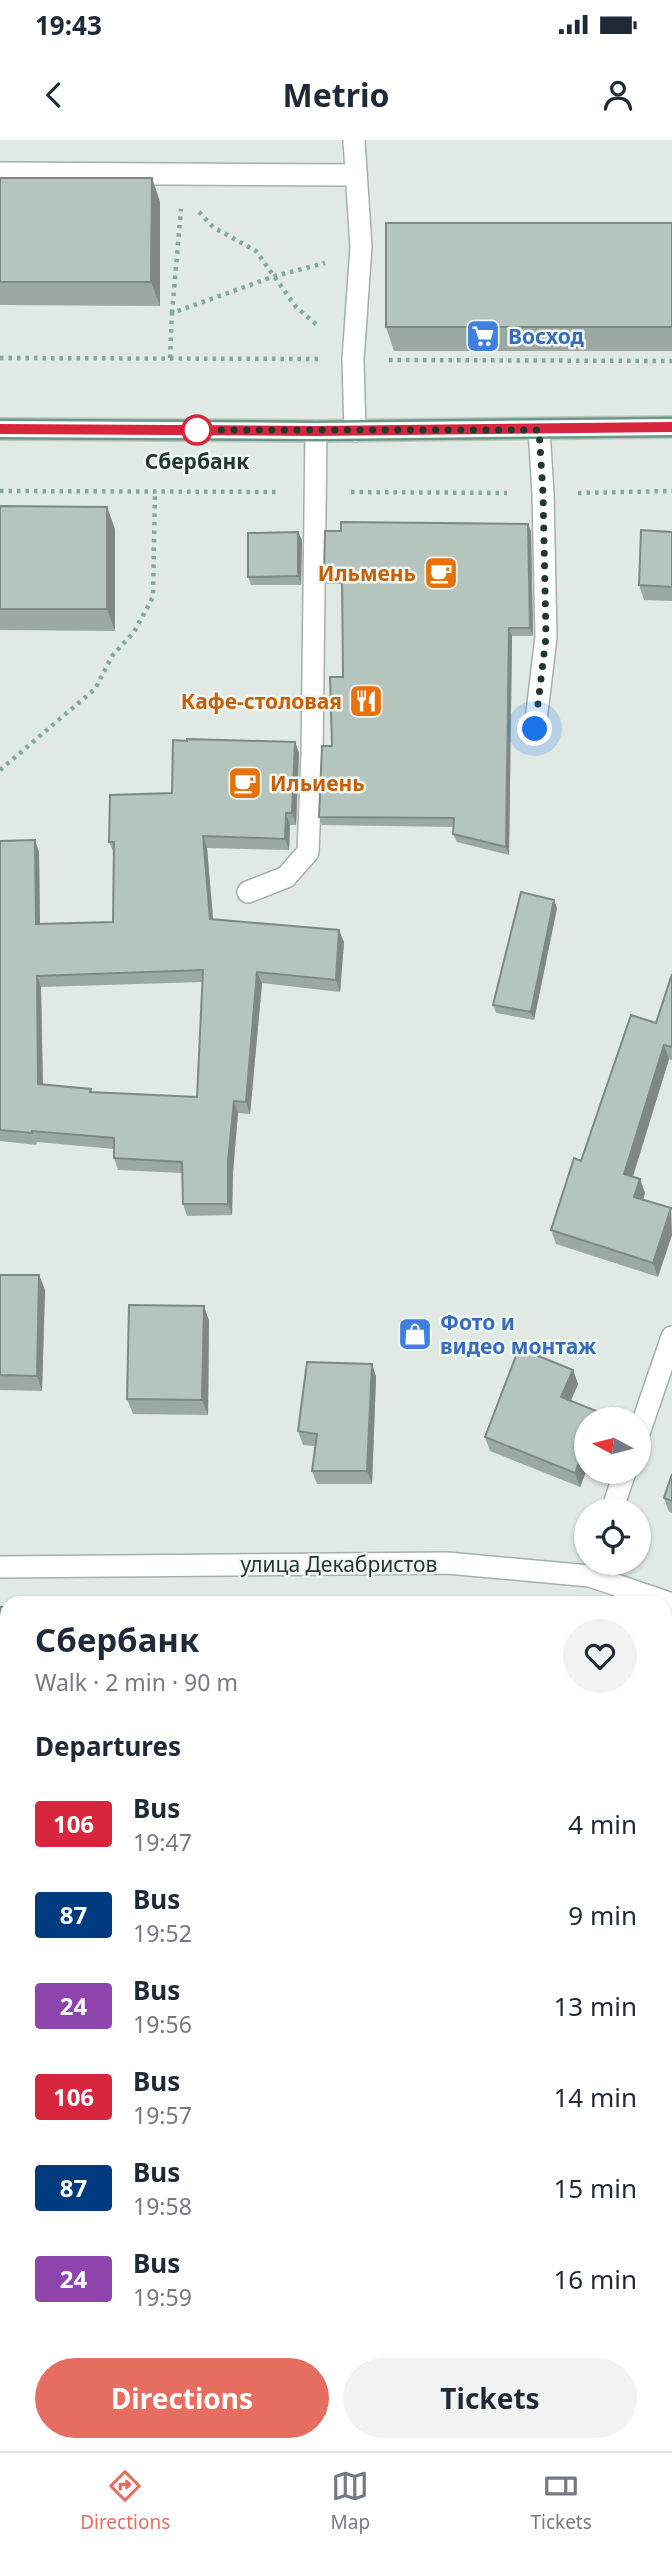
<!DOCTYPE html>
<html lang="en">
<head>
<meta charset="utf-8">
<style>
	:root { --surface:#fff; --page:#f2f2f3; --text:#1f2937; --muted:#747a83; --line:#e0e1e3; --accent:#e66e61 }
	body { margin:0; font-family:"Noto Sans",sans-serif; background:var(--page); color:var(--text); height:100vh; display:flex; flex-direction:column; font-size:26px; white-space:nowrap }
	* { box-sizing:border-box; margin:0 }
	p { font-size:23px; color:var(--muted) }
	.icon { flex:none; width:38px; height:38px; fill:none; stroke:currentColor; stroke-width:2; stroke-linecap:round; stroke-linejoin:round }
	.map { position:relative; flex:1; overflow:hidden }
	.drawer { position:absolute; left:0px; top:1456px; width:672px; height:856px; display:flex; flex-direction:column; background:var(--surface); border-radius:21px 21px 0 0; box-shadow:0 2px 5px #0004 }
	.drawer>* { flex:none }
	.badge { padding:0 14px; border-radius:5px; font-size:24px; line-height:46px }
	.needle { width:46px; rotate:277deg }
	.buttons { position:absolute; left:574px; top:1267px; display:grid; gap:14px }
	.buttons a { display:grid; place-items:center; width:77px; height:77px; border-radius:50%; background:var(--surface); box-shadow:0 2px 5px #0004; font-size:35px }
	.you { position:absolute; width:35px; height:35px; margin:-18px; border:5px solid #fff; border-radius:50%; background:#1a73e8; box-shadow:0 0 0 10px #1a73e833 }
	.map>.badge { position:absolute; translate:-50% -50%; box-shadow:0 0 0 4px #fff }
	h2 { padding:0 35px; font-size:26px; line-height:63px }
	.round { display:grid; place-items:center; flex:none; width:74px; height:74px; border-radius:37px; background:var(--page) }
	.headline { display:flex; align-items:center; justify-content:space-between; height:119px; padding:0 35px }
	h1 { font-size:33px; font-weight:700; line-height:52px }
	.button { display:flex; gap:14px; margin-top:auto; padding:14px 35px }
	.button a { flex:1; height:80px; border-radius:42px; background:var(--accent); color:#fff; font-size:28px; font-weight:700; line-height:80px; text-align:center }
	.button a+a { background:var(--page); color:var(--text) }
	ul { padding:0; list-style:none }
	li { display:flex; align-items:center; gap:21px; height:91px; padding:0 35px }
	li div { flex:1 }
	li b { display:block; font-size:26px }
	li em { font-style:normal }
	li .badge { min-width:77px; font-weight:700; text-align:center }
	.status { display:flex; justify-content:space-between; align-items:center; height:49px; padding:0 35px; background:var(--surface); direction:ltr }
	.status svg { height:19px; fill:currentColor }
	header { display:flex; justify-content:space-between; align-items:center; height:91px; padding:0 35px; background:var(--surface); font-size:32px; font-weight:700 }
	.menu { display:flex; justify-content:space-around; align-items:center; height:98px; border-top:2px solid var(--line); background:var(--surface); font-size:19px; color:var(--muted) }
	.menu a { display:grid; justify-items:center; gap:4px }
	.menu .selected { color:var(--accent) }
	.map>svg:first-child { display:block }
	.water { fill:#8ccaca }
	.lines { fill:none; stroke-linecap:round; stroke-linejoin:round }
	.lane-casing { stroke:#a3b0aa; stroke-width:24 }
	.street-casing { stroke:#a3b0aa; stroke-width:24 }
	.primary-casing { stroke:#bdc3c1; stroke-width:24 }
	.path { stroke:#83aa98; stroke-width:4.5; stroke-dasharray:3.5 5; stroke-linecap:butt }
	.lane { stroke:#fff; stroke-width:21 }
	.street { stroke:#fff; stroke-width:21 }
	.primary { stroke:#689b86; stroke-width:21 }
	.wall { fill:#9ca9a2; fill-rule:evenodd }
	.shaded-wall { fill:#7f8984 }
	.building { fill:#b5c4bc; stroke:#7f8984; stroke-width:2; fill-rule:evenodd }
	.line-casing { stroke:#fff; stroke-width:16 }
	.line { stroke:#d7263d; stroke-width:10 }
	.walk { stroke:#22382f; stroke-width:7; stroke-dasharray:0 12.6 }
	.stop-dot { fill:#fff; stroke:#d7263d; stroke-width:3.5 }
	.labels { text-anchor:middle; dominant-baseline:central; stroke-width:5; stroke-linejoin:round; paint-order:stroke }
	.shop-label { font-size:21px; font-weight:bold; fill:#366cbe; stroke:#f0f6f2; text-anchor:start }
	.stop-label { font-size:21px; font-weight:bold; fill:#22382f; stroke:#f0f6f2 }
	.food-label { font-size:21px; font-weight:bold; fill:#c56008; stroke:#f0f6f2; text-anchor:end }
	.street-label { font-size:21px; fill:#22382f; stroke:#f0f6f2 }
</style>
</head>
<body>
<div class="status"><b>19:43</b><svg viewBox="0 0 49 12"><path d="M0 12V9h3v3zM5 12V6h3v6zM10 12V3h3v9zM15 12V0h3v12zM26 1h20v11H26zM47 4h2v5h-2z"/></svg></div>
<header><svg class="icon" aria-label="back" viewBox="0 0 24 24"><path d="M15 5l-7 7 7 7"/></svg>Metrio<svg class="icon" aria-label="person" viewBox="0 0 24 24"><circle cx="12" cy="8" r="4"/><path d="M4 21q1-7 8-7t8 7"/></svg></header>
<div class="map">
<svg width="672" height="2311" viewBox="0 0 672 2311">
	<rect width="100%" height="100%" fill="#e0e9e4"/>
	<polygon class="water" points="672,1779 672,2027 665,2040 665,1797"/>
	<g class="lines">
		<g class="lane-casing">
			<g id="lane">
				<polyline points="354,0 361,107 353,220 355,291"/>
				<polyline points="0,33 355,35"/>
				<polyline points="535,589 546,497 543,353 539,290"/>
				<polyline points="248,752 286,737 308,712 312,614 316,291"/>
				<polyline points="0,1953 7,1953"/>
				<polyline points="186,2311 188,2305"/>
			</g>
		</g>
		<g class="street-casing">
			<g id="street">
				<polyline points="639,1293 672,1197"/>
				<polyline points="612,1370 625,1332"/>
				<polyline points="0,1427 447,1423 590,1436 672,1464"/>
			</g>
		</g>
		<g class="primary-casing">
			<polyline id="primary" points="0,289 316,291 672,287"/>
		</g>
		<g class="path">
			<polyline points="199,72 213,87 256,111 296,167 317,185"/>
			<polyline points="172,173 181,69"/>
			<polyline points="0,218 318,219"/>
			<polyline points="170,218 172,173 275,136 325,123"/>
			<polyline points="389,220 672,221"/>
			<polyline points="0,351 279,352"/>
			<polyline points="351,352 507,353"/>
			<polyline points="578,353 672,351"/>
			<polyline points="0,630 95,549 112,516 134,492 153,457 155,351"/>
		</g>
		<use href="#lane" class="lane"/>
		<use href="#street" class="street"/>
		<use href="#primary" class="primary"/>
	</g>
	<g class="wall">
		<polygon points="0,38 152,38 160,62 160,166 0,165"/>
		<polygon points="672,83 672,211 394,211 386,187"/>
		<polygon points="0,366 115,389 115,491 0,490"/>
		<polygon points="528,384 531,392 533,496 512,496 509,715 457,702 453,694 454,687 322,685 319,677 343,537 342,444 327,444 324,436"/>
		<polygon points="298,392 302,400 301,445 251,445 248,437"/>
		<polygon points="672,392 672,461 644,460 639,445"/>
		<path d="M 187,601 L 295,602 L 299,613 L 296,685 L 290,685 L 289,710 L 207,708 L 213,779 L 344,802 L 340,852 L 262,843 L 250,974 L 238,973 L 233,1032 L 232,1075 L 187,1076 L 183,1064 L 182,1033 L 118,1030 L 114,1018 L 114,1009 L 37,1002 L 36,1005 L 0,1001 L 0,701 L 39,712 L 40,784 L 113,782 L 114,713 L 109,702 L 172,653 ZM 203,842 L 197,957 L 92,953 L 43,945 L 41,847 Z"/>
		<polygon points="557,768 534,880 496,873 493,865"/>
		<polygon points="672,834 672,920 669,919 633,1037 640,1039 645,1053 643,1059 658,1137 556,1104 551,1090 581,1021 656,883"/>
		<polygon points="0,1135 39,1135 45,1150 42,1251 0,1250"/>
		<polygon points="204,1166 209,1181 208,1275 133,1274 127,1259"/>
		<polygon points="372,1224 376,1237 372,1344 317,1344 312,1331 315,1306 303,1305 298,1291"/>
		<polygon points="573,1230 578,1244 571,1261 586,1279 586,1332 580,1347 490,1311 485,1297"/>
		<polygon points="672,1334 672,1373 669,1372 664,1358"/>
		<rect x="0" y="1467" width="7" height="81"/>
		<polygon points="665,1494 672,1495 672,1630 665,1628"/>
		<polygon points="7,1615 7,1682 0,1683 0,1616"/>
		<polygon points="0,1955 7,1956 7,2078 0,2077"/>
	</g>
	<g class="shaded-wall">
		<polygon points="152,38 160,62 160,166 151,142"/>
		<polygon points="107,367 115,389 115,491 107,469"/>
		<polygon points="528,384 531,392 533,496 530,488"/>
		<polygon points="298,392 302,400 301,445 298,436"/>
		<polygon points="509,488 512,496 509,715 506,707"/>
		<polygon points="295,602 299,613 296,685 292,673"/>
		<polygon points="286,673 290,685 289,710 285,699"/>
		<polygon points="203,696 207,708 214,791 210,779"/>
		<polygon points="35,700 39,712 40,796 36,784"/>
		<polygon points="554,760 557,768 534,880 531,872"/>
		<polygon points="339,790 344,802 340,852 336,840"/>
		<polygon points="257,832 262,843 250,974 246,962"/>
		<polygon points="37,836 41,847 43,956 38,944"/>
		<polygon points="664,905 669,919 629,1048 624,1034"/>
		<polygon points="234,961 238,973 233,1032 232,1075 228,1064 228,1020"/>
		<polygon points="640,1039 645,1053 640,1071 634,1057"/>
		<polygon points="671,1068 672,1095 658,1137 653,1123"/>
		<polygon points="39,1135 45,1150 42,1251 37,1236"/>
		<polygon points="204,1166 209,1181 208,1275 202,1260"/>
		<polygon points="372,1224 376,1237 372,1344 367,1331"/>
		<polygon points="573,1230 578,1244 566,1271 561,1257"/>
		<polygon points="586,1305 586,1332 580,1347 575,1333"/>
	</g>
	<g class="building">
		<polygon points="0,38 152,38 151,142 0,142"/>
		<rect x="386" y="83" width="286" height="104"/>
		<polygon points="0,366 107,367 107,469 0,469"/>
		<polygon points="341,382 528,384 530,488 509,488 506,707 453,694 454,678 319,677 322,606 332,606 330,537 343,537 342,436 324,436 325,391 341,391"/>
		<polygon points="641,390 672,392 672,447 639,445"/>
		<polygon points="298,392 298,436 248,437 248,393"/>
		<path d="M 187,599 L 295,602 L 292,673 L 286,673 L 285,699 L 203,696 L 210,779 L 339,790 L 336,840 L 257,832 L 246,962 L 234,961 L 228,1020 L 228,1064 L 183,1064 L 182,1022 L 114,1018 L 114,998 L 32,991 L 32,993 L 0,990 L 0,701 L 35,700 L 36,784 L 113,782 L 114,702 L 109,702 L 110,655 L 172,653 L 173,600 L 187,601 ZM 203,830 L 197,957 L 90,952 L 91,949 L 38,944 L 37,836 Z"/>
		<polygon points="521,752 554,760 531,872 493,865"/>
		<polygon points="672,834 672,907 664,905 624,1034 640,1039 634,1057 671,1068 653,1123 551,1090 574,1018 581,1021 631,875 656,883"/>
		<polygon points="0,1135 39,1135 37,1236 0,1235"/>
		<polygon points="129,1165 204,1166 202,1260 127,1259"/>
		<polygon points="519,1208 573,1230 561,1257 599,1272 597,1279 586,1279 586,1305 575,1333 485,1297"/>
		<polygon points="307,1222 372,1224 367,1331 312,1331 317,1294 298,1291"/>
		<polygon points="672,1334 672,1361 664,1358"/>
		<rect x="0" y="1467" width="7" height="66"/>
		<polygon points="665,1494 672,1495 672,1620 665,1617"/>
		<polygon points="7,1615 7,1671 0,1671 0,1616"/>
		<polygon points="0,1955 7,1956 7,2060 0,2059"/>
	</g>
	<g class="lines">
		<g class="line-casing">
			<polyline id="line" points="0,289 316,291 672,287"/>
		</g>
		<use href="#line" class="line"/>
		<polyline class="walk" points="197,290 184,290 539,290 543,353 546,497 535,589"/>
	</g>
	<defs>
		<g id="supermarket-square" transform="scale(1.75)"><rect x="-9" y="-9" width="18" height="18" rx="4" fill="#3f7fe0" stroke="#f0f6f2"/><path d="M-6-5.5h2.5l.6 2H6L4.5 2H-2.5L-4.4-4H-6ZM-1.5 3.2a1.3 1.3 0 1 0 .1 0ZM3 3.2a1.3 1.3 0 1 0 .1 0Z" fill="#fff"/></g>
		<g id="cafe-square" transform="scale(1.75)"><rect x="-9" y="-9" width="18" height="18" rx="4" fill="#e8710a" stroke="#f0f6f2"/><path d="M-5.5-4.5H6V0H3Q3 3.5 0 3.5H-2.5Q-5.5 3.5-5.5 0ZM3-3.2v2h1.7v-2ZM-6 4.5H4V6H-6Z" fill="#fff"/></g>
		<g id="restaurant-square" transform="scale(1.75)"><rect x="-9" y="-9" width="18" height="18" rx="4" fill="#e8710a" stroke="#f0f6f2"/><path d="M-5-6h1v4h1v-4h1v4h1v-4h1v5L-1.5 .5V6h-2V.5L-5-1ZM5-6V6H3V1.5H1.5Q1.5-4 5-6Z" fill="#fff"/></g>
		<g id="shop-square" transform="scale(1.75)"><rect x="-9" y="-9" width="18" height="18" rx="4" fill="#3f7fe0" stroke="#f0f6f2"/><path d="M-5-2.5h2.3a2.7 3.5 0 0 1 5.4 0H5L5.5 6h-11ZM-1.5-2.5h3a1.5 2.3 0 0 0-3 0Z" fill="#fff"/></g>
	</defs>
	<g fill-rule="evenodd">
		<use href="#supermarket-square" x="483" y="196"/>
		<use href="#cafe-square" x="441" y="433"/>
		<use href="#restaurant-square" x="366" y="561"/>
		<use href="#cafe-square" x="245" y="643"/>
		<use href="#shop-square" x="415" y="1194"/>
	</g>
	<circle class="stop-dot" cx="197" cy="290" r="14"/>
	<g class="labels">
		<g class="shop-label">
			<text x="508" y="196">Восход</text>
			<text x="440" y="1182">Фото и<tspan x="440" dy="24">видео монтаж</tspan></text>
		</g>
		<g class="stop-label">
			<text x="197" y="321">Сбербанк</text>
		</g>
		<g class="food-label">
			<text x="416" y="433">Ильмень</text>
			<text x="342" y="561">Кафе-столовая</text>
			<text x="270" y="643" text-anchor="start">Ильиень</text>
		</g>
		<g class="street-label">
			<text x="339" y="1424">улица Декабристов</text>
		</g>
	</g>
</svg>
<div class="buttons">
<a><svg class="needle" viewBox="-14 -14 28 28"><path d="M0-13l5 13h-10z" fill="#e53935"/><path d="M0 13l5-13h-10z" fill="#747a83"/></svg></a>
<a><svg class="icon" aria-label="locate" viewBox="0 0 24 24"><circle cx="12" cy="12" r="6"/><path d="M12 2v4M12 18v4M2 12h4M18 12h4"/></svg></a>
</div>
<div class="you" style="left:535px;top:589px"></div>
<section class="drawer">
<div class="headline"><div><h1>Сбербанк</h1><p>Walk · 2 min · 90 m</p></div><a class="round"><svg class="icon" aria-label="heart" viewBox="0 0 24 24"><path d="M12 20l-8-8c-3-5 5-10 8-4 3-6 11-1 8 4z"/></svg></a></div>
<h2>Departures</h2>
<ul>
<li><span class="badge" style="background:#d7263d;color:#fff">106</span><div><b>Bus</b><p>19:47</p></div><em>4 min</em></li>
<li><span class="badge" style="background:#003b80;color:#fff">87</span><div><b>Bus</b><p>19:52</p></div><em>9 min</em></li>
<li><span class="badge" style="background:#8e44ad;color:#fff">24</span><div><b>Bus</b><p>19:56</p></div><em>13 min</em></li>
<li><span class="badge" style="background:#d7263d;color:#fff">106</span><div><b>Bus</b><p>19:57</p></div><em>14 min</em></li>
<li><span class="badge" style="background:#003b80;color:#fff">87</span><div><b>Bus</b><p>19:58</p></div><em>15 min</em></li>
<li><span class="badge" style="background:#8e44ad;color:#fff">24</span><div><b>Bus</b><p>19:59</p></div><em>16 min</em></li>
</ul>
<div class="button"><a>Directions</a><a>Tickets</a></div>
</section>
</div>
<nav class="menu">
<a class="selected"><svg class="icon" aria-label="directions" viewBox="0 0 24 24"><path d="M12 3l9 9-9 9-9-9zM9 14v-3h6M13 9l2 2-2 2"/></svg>Directions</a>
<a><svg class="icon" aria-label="map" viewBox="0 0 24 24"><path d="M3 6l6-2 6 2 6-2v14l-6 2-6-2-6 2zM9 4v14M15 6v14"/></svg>Map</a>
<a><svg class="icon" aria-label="tickets" viewBox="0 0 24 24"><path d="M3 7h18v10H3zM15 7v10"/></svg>Tickets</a>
</nav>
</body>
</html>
